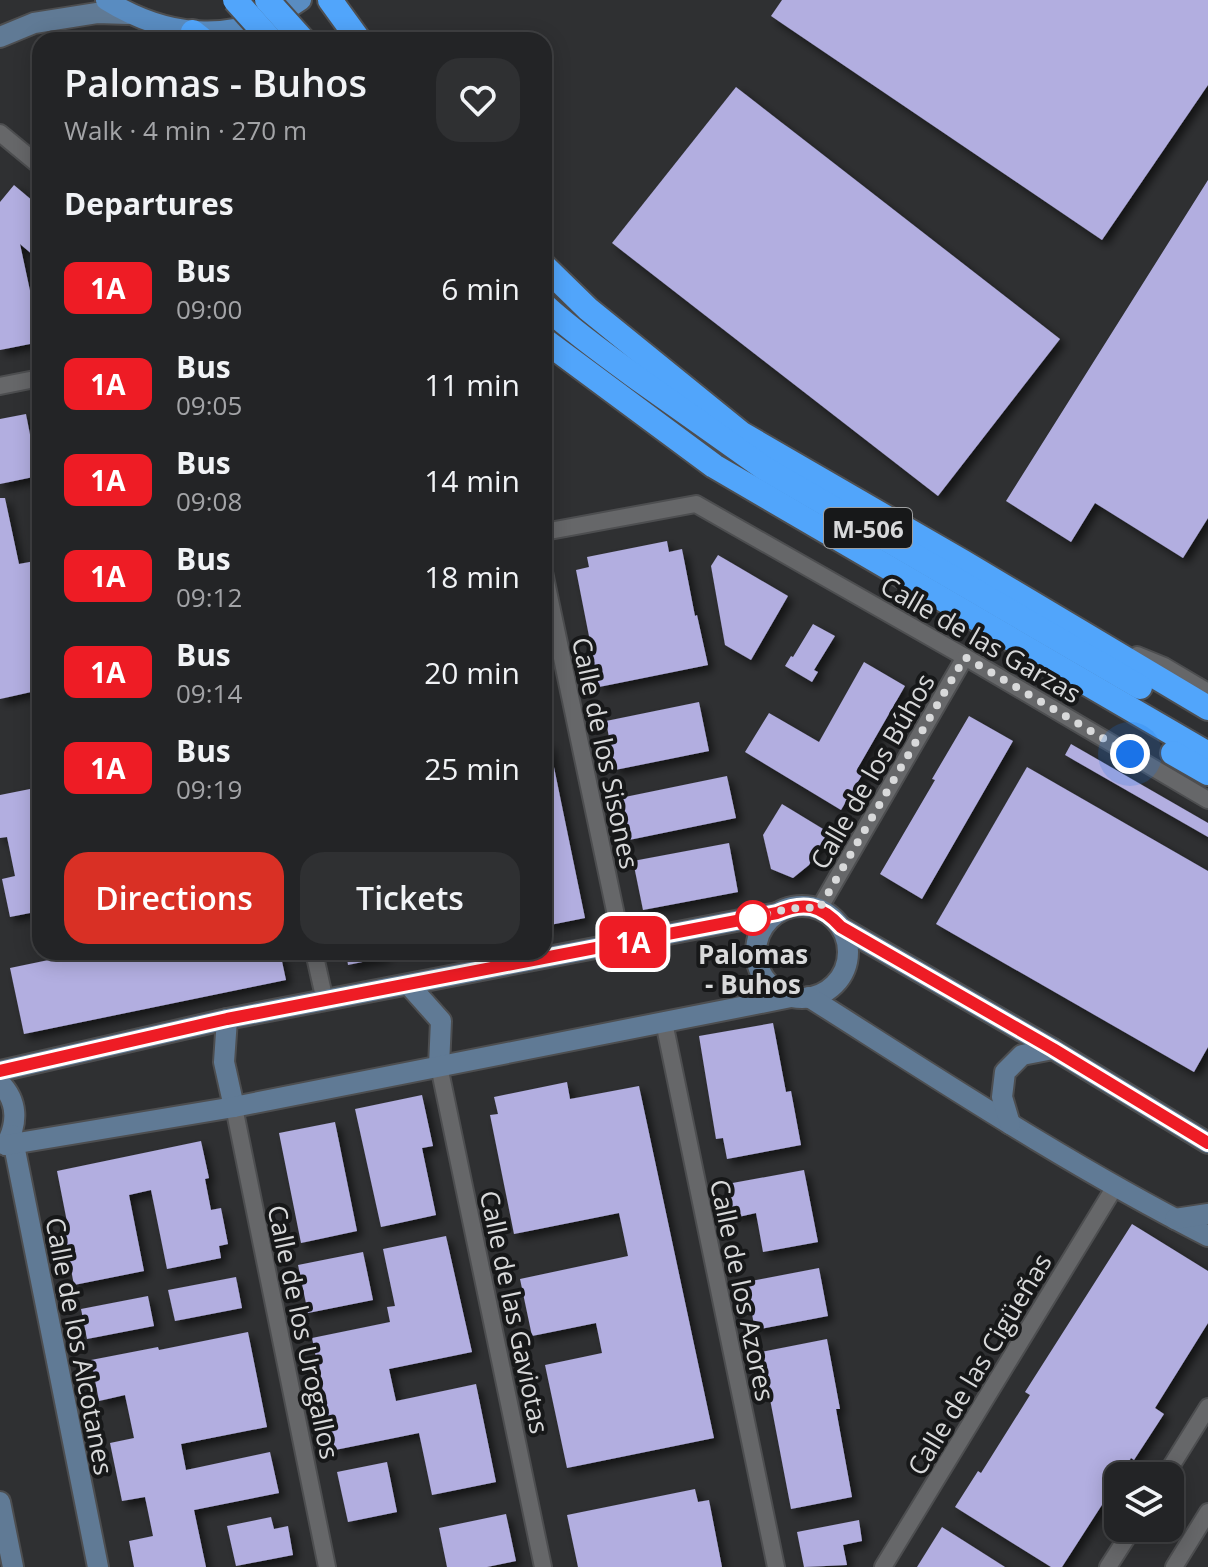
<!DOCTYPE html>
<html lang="en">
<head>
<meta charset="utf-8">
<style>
	:root { --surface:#232426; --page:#2f3032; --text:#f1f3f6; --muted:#a3a4a7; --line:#404143; --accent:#d93025 }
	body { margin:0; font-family:"Open Sans",sans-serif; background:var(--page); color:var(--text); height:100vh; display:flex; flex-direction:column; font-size:30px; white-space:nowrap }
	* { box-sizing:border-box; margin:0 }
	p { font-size:26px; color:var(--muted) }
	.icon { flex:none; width:44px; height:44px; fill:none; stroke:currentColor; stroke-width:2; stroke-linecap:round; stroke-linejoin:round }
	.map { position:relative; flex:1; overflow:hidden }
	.panel { position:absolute; left:32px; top:32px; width:520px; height:928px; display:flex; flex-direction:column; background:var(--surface); border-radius:24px; box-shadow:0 4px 20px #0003,0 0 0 2px var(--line) }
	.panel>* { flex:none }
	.badge { padding:0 16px; border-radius:12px; font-size:28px; line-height:52px }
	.buttons { position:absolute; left:1104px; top:1462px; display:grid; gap:16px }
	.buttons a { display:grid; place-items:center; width:80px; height:80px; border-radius:16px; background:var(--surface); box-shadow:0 4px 20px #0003,0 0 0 2px var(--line); font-size:40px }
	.you { position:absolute; width:40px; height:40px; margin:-20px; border:6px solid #fff; border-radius:50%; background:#1a73e8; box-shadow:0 0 0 12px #1a73e833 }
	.map>.badge { position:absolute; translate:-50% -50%; box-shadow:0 0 0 4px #fff }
	h2 { padding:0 32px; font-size:30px; line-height:72px }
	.round { display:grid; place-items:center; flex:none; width:84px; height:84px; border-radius:24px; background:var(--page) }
	.headline { display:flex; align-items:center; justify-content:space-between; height:136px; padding:0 32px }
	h1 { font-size:38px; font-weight:600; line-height:60px }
	.primary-button { display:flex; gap:16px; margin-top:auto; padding:16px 32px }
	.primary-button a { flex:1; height:92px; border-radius:24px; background:var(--accent); color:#fff; font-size:32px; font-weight:600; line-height:92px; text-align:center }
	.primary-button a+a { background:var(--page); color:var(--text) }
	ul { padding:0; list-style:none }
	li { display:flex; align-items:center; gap:24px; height:96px; padding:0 32px }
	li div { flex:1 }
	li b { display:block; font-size:30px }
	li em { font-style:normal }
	li .badge { min-width:88px; font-weight:700; text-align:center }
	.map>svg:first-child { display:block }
	.building { fill:#b2aee0; filter:url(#shadow) }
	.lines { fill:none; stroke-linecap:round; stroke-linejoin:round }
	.street-casing { stroke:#4d4e50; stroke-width:20 }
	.secondary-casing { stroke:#4d4e50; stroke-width:24 }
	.primary-casing { stroke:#4d4e50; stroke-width:24 }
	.highway-casing { stroke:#4d4e50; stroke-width:28 }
	.street { stroke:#666769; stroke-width:16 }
	.secondary { stroke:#607a95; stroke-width:20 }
	.primary { stroke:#598cc1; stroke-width:20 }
	.highway { stroke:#51a5fb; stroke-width:24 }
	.highway-bridge-casing { stroke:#4d4e50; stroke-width:28; stroke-linecap:butt }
	.highway-bridge { stroke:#51a5fb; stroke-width:24 }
	.line-casing { stroke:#fff; stroke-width:18 }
	.line { stroke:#ee1c25; stroke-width:12 }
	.walk { stroke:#d8d9da; stroke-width:8; stroke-dasharray:0 14.4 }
	.stop-dot { fill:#fff; stroke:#ee1c25; stroke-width:4 }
	.labels { text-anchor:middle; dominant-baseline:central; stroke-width:8; stroke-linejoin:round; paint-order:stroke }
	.shield { fill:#171819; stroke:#9e9fa0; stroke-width:2 }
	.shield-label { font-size:24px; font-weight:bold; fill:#d8d9da }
	.street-label { font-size:26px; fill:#d8d9da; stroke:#171819 }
	.stop-label { font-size:26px; font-weight:bold; fill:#d8d9da; stroke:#171819 }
</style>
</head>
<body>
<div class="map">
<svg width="1208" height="1567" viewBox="0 0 1208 1567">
	<defs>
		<filter id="shadow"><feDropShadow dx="5" dy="5" stdDeviation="4" flood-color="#0009"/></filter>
	</defs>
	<rect width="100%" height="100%" fill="#2f3032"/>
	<g class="building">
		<polygon points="782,0 1208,0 1208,85 1102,240 771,16"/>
		<polygon points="736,87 1060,339 938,496 612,243"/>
		<polygon points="1208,180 1208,518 1183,558 1095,503 1071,542 1006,501"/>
		<polygon points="14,185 40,207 40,261 20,244 32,300 40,298 40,342 0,350 0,202"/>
		<polygon points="26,414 38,476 0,484 0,419"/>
		<polygon points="0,498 5,498 19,564 40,560 40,690 0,699"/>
		<polygon points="667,541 669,552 682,549 695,616 697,615 708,665 599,687 576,570 589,567 587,557"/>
		<polygon points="718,555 788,596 751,660 725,645 711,566"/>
		<polygon points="813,624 835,636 814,670 818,672 812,682 785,666 791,656 793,657"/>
		<polygon points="864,662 905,686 859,766 865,770 841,810 745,752 769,713 819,742"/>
		<polygon points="699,702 709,751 615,770 606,721"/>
		<polygon points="969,716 1013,741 922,899 880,874 935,780 932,779"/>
		<polygon points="544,743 549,743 585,918 545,926"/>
		<polygon points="1071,744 1208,823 1208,837 1065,755"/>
		<polygon points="1027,767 1208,871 1208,1047 1194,1072 936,924"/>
		<polygon points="727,776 736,818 629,840 620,798"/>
		<polygon points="40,787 40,911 10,917 2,879 15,876 7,837 0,838 0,795"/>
		<polygon points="782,804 828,832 809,865 793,878 771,869 763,835"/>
		<polygon points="729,843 738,892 643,910 633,861"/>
		<polygon points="87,952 280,952 286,980 24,1034 10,968"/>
		<polygon points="346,952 385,952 386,957 348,965"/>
		<polygon points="773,1023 786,1092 791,1091 801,1145 727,1159 723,1138 716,1139 699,1036"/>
		<polygon points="567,1082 570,1099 639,1086 714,1438 567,1468 545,1365 602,1353 596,1323 532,1336 520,1279 628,1256 619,1213 514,1234 490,1115 498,1114 494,1097"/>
		<polygon points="422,1095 433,1146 422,1148 436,1215 381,1227 355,1109"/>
		<polygon points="335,1122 357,1231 301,1243 279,1133"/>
		<polygon points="201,1141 209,1178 205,1179 211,1210 221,1208 228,1244 219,1246 221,1258 167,1269 151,1190 129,1195 144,1271 74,1285 63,1228 68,1227 57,1171"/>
		<polygon points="804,1170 818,1242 763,1252 756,1213 734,1218 727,1184"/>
		<polygon points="1132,1224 1208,1271 1208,1323 1155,1408 1164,1414 1134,1460 1131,1458 1120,1476 1118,1476 1118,1480 1062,1567 1051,1567 955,1507 978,1471 981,1473 1030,1395 1025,1392"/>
		<polygon points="446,1236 472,1352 389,1369 396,1401 476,1384 496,1482 432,1495 419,1433 335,1450 312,1338 390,1322 387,1307 395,1306 383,1249"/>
		<polygon points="363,1252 373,1300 308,1313 298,1265"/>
		<polygon points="819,1268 828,1316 755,1330 746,1282"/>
		<polygon points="236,1277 242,1308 175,1321 168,1290"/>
		<polygon points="148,1296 154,1326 87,1339 81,1309"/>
		<polygon points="248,1332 267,1427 181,1444 186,1470 270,1452 279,1493 194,1510 206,1567 134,1567 129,1541 153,1536 145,1497 122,1501 110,1443 134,1438 125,1395 99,1401 91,1360 158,1347 159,1350"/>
		<polygon points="827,1339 840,1409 836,1409 852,1497 791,1509 761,1352"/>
		<polygon points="387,1462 397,1512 348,1522 337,1472"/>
		<polygon points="695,1489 698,1502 709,1500 722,1567 578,1567 567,1515"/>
		<polygon points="506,1514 516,1561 487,1567 447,1567 439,1528"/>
		<polygon points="271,1517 274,1529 288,1526 293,1555 236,1566 227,1526"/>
		<polygon points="859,1520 862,1541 843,1545 847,1565 804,1567 797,1532"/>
		<polygon points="942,1527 1005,1567 917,1567"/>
	</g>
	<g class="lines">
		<g class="street-casing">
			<g id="street">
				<polyline points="0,133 40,166"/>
				<polyline points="0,386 40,378"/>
				<polyline points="544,532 696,504 965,657 1208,800"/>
				<polyline points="544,572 622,944"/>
				<polyline points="1137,655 1164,666 1208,692"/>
				<polyline points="819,909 965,657"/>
				<polyline points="314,952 325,1001"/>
				<polyline points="664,1022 776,1567"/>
				<polyline points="439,1066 543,1567"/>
				<polyline points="234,1107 327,1567"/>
				<polyline points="1165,1476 1208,1407"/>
				<polyline points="883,1567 1116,1185"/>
				<polyline points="1108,1567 1133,1528"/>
				<polyline points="1174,1567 1208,1512"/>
			</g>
		</g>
		<g class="secondary-casing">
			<g id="secondary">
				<polyline points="0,37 34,23 97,13 128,14"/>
				<circle cx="802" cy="952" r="46"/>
				<polyline points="841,927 1053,1049 1208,1143"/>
				<polyline points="409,985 441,1021 439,1066"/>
				<path d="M 809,997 C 940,1080 1070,1166 1208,1236"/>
				<polyline points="227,1019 224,1062 234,1107"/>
				<polyline points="0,1071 227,1019 777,913"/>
				<path d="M 0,1083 C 18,1101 18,1123 6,1145"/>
				<polyline points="1010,1124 1002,1097 1005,1072 1022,1055 1053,1049"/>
				<polyline points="12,1135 98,1567"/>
				<polyline points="6,1145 234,1107 791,997"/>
				<polyline points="1175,1219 1208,1214"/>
				<polyline points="0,1502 13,1567"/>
			</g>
		</g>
		<g class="primary-casing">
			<path id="primary" d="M 106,0 C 169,39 239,45 301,0"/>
		</g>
		<g class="highway-casing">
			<g id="highway">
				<polyline points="330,0 359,40"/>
				<polyline points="193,32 203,40"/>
				<polyline points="544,266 588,309 742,434 963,562 1208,708"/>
				<path d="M 544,305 C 573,332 605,354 637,378 C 679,408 721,438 764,468 L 1140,687"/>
				<polyline points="544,340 714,466 1208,754"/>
				<polyline points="1173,753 1208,773"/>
			</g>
		</g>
		<use href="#street" class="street"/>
		<use href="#secondary" class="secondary"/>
		<use href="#primary" class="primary"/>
		<use href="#highway" class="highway"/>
		<g class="highway-bridge-casing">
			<g id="highway-bridge">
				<polyline points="235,0 271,40"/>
				<polyline points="267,0 303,40"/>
			</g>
		</g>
		<use href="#highway-bridge" class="highway-bridge"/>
	</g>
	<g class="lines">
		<g class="line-casing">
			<path id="line" d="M 0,1071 L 227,1019 L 777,913 C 804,901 821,905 841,927 L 1053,1049 L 1208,1143"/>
		</g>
		<use href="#line" class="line"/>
		<path class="walk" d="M 753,918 L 746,919 C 772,914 793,904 819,909 L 965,657 L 1130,754"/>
	</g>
	<circle class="stop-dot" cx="753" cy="918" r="16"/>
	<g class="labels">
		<rect class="shield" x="824" y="508" width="88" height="40" rx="6"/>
		<g class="shield-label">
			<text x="868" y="528">M-506</text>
		</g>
		<g class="street-label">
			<text transform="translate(981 639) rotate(30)">Calle de las Garzas</text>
			<text transform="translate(606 753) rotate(78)">Calle de los Sisones</text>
			<text transform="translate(872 771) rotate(-60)">Calle de los Búhos</text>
			<text transform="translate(743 1290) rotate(78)">Calle de los Azores</text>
			<text transform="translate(515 1312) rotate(78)">Calle de las Gaviotas</text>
			<text transform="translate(304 1332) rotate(78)">Calle de los Urogallos</text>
			<text transform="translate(80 1346) rotate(79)">Calle de los Alcotanes</text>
			<text transform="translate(979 1364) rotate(-59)">Calle de las Cigüeñas</text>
		</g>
		<g class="stop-label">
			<text x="753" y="954">Palomas<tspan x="753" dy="30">- Buhos</tspan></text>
		</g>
	</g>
</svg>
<div class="buttons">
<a><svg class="icon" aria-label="layers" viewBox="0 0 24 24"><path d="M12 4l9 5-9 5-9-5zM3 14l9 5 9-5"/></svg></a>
</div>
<div class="you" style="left:1130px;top:754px"></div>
<b class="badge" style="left:633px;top:942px;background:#ee1c25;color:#fff">1A</b>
<section class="panel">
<div class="headline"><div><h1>Palomas - Buhos</h1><p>Walk · 4 min · 270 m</p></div><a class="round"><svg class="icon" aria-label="heart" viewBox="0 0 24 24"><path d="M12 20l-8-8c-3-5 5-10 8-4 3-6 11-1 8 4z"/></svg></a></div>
<h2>Departures</h2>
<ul>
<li><span class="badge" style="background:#ee1c25;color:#fff">1A</span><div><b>Bus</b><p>09:00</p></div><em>6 min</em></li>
<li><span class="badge" style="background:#ee1c25;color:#fff">1A</span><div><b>Bus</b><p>09:05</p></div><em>11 min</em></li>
<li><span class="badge" style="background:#ee1c25;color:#fff">1A</span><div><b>Bus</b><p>09:08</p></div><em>14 min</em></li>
<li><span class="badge" style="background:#ee1c25;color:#fff">1A</span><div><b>Bus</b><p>09:12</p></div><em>18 min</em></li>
<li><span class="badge" style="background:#ee1c25;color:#fff">1A</span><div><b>Bus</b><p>09:14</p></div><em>20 min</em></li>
<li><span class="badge" style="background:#ee1c25;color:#fff">1A</span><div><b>Bus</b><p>09:19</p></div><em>25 min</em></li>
</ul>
<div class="primary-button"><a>Directions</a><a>Tickets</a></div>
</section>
</div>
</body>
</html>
